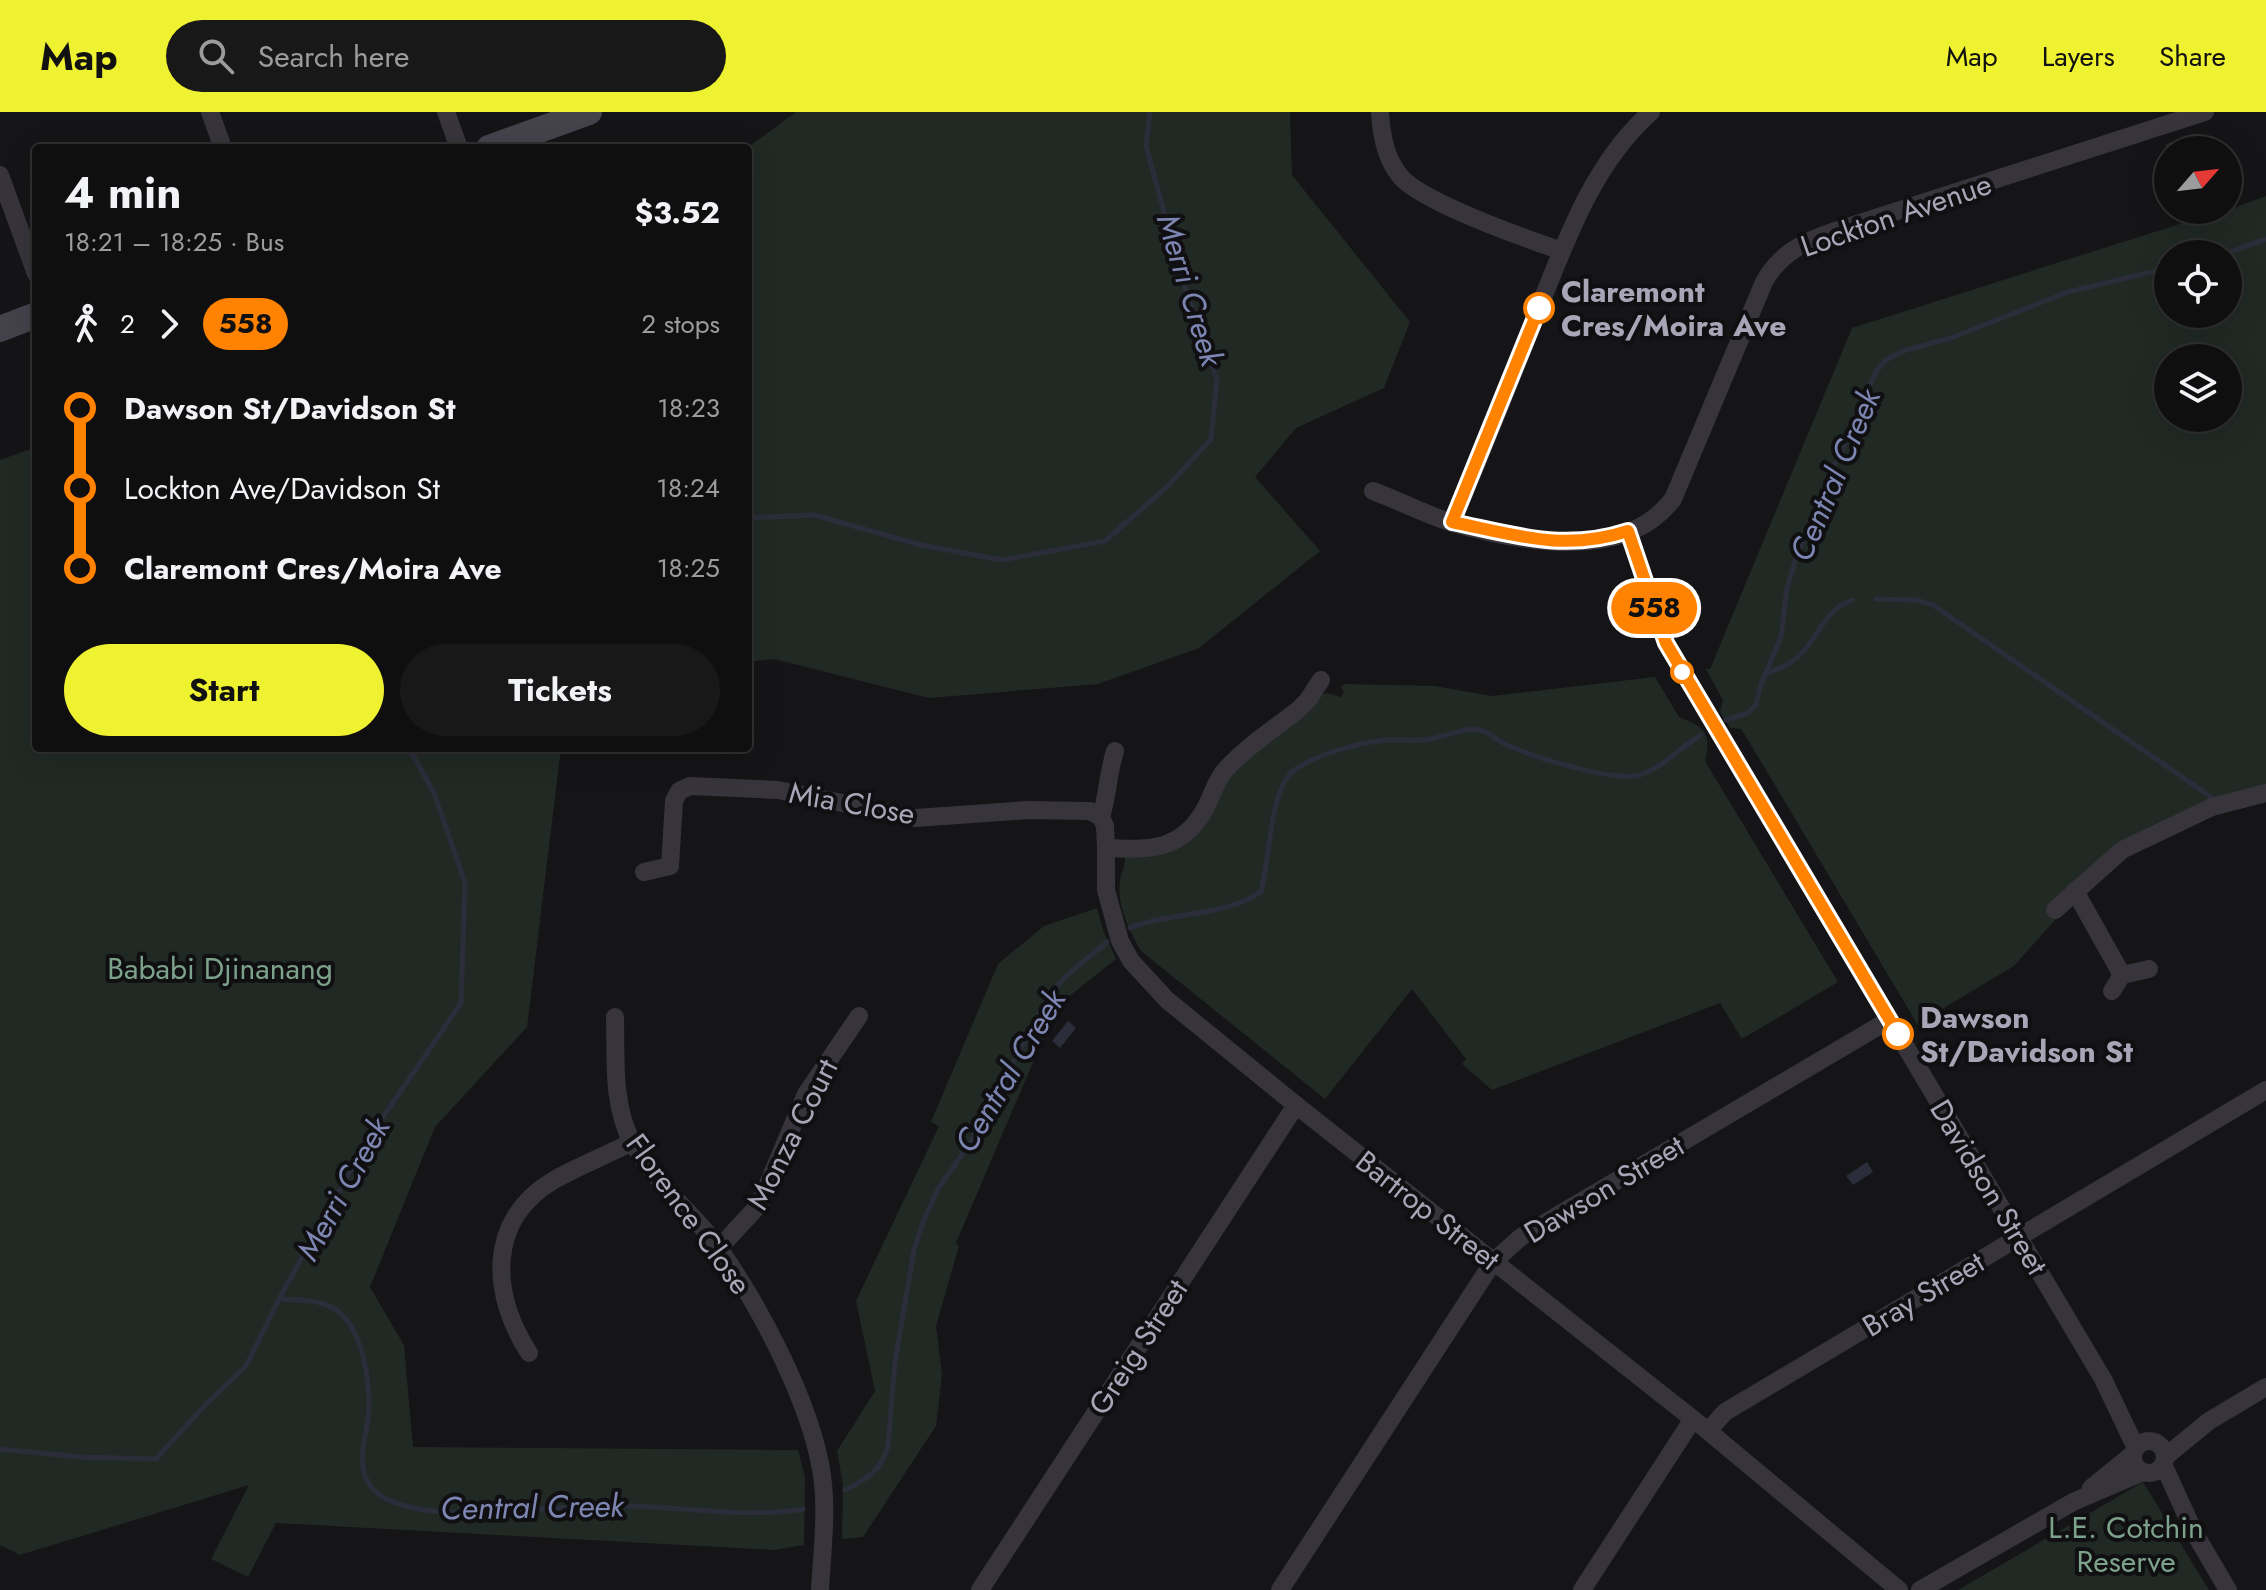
<!DOCTYPE html>
<html lang="en">
<head>
<meta charset="utf-8">
<style>
	:root { --surface:#100f10; --page:#191819; --text:#f1f3f6; --muted:#9c9c9f; --line:#302f30; --accent:#eff230 }
	body { margin:0; font-family:Jost,sans-serif; background:var(--page); color:var(--text); height:100vh; display:flex; flex-direction:column; font-size:30px; white-space:nowrap }
	* { box-sizing:border-box; margin:0 }
	p { font-size:26px; color:var(--muted) }
	.icon { flex:none; width:44px; height:44px; fill:none; stroke:currentColor; stroke-width:2; stroke-linecap:round; stroke-linejoin:round }
	.map { position:relative; flex:1; overflow:hidden }
	.panel { position:absolute; left:32px; top:32px; width:720px; height:608px; display:flex; flex-direction:column; background:var(--surface); border-radius:8px; box-shadow:0 8px 32px #0002,0 0 0 2px var(--line) }
	.panel>* { flex:none }
	.badge { padding:0 16px; border-radius:26px; font-size:28px; line-height:52px }
	.needle { width:52px; rotate:62deg }
	.buttons { position:absolute; left:2154px; top:24px; display:grid; gap:16px }
	.buttons a { display:grid; place-items:center; width:88px; height:88px; border-radius:50%; background:var(--surface); box-shadow:0 8px 32px #0002,0 0 0 2px var(--line); font-size:40px }
	.map>.badge { position:absolute; translate:-50% -50%; box-shadow:0 0 0 4px #fff }
	.legs { display:flex; align-items:center; gap:12px; height:88px; padding:0 32px; font-size:26px }
	.legs p { margin-inline-start:auto }
	.summary { display:flex; align-items:center; justify-content:space-between; height:136px; padding:0 32px }
	h1 { font-size:44px; font-weight:700; line-height:60px }
	.primary-button { display:flex; gap:16px; margin-top:auto; padding:16px 32px }
	.primary-button a { flex:1; height:92px; border-radius:48px; background:var(--accent); color:#111; font-size:32px; font-weight:700; line-height:92px; text-align:center }
	.primary-button a+a { background:var(--page); color:var(--text) }
	ul { padding:0 32px; list-style:none }
	li { display:flex; align-items:center; gap:28px; height:80px; font-size:30px }
	li i { display:grid; place-items:center; width:12px; height:100%; margin:0 10px; background:currentColor }
	li i::after { content:''; width:20px; height:20px; margin:-10px; border:6px solid; border-radius:50%; background:var(--surface) }
	li p { margin-inline-start:auto }
	li:first-child i { background:linear-gradient(#0000 50%,currentColor 0) }
	li:last-child i { background:linear-gradient(currentColor 50%,#0000 0) }
	header { display:flex; align-items:center; gap:48px; box-sizing:border-box; height:112px; padding:0 40px; background:var(--accent); color:#111 }
	header strong { font-size:38px }
	nav { display:flex; gap:44px; margin-inline-start:auto; font-size:28px }
	.search { width:560px; height:72px; background:var(--page); display:flex; align-items:center; gap:20px; box-sizing:border-box; padding:0 28px; border-radius:44px; color:var(--muted); font-size:30px }
	.map>svg:first-child { display:block }
	.green { fill:#212925; fill-rule:evenodd }
	.water { fill:#2b2e3a }
	.lines { fill:none; stroke-linecap:round; stroke-linejoin:round }
	.stream { stroke:#2b2e3a; stroke-width:5 }
	.street { stroke:#37353b; stroke-width:18 }
	.secondary { stroke:#44434b; stroke-width:26 }
	.line-1-casing { stroke:#fff; stroke-width:18 }
	.line-1 { stroke:#ff8200; stroke-width:12 }
	.stop-1-dot { fill:#fff; stroke:#ff8200; stroke-width:4 }
	.labels { text-anchor:middle; dominant-baseline:central; stroke-width:8; stroke-linejoin:round; paint-order:stroke }
	.street-label { font-size:30px; fill:#a7a6b7; stroke:#100f11 }
	.stop-label { font-size:30px; font-weight:bold; fill:#a7a6b7; stroke:#100f11; text-anchor:start }
	.park-label { font-size:30px; fill:#7da28c; stroke:#100f11 }
	.water-label { font-size:32px; font-style:italic; fill:#7d86b2; stroke:#100f11 }
</style>
</head>
<body>
<header>
<strong>Map</strong>
<div class="search"><svg class="icon" aria-label="search" viewBox="0 0 24 24"><circle cx="10" cy="10" r="6"/><path d="M15 15l6 6"/></svg>Search here</div>
<nav><a>Map</a><a>Layers</a><a>Share</a></nav>
</header>
<div class="map">
<svg width="2266" height="1478" viewBox="0 0 2266 1478">
	<rect width="100%" height="100%" fill="#151416"/>
	<g class="green">
		<polygon points="796,0 1290,0 1292,63 1410,210 1384,276 1296,316 1255,365 1320,439 1199,536 1098,572 929,586 774,547 748,550 747,36"/>
		<polygon points="2198,22 2203,38 2168,38 2168,42 2165,32"/>
		<path d="M 2266,84 L 2266,674 L 2077,767 L 2046,795 L 2056,807 L 2014,854 L 1927,906 L 1922,920 L 1748,628 L 1741,617 L 1730,616 L 1720,600 L 1723,588 L 1706,557 L 1710,557 L 1852,216 L 2189,109 L 2186,98 L 2228,98 ZM 2168,142 L 2228,142 L 2228,202 L 2168,202 ZM 2168,246 L 2228,246 L 2228,306 L 2168,306 Z"/>
		<polygon points="36,335 36,636 561,636 527,915 435,1015 370,1175 404,1233 413,1335 798,1338 805,1365 804,1433 774,1438 276,1411 248,1465 211,1447 249,1373 20,1443 0,1433 0,348"/>
		<path d="M 1655,565 L 1679,605 C 1704,615 1712,620 1705,649 L 1838,870 L 1742,927 L 1720,891 L 1492,978 L 1462,952 L 1466,947 L 1412,877 L 1325,987 L 1141,839 C 1130,819 1116,793 1120,769 C 1121,760 1126,754 1125,744 L 1165,740 L 1223,669 L 1320,583 L 1327,581 L 1341,585 L 1344,579 L 1340,575 L 1345,572 L 1435,574 L 1492,584 Z"/>
		<polygon points="1097,796 1103,818 1116,847 1057,894 956,1131 959,1134 936,1214 942,1263 936,1314 863,1425 842,1427 843,1373 837,1339 875,1279 856,1189 939,1014 931,1010 998,852 1044,814"/>
		<polygon points="2143,1370 2209,1478 1958,1478"/>
	</g>
	<g class="water">
		<polygon points="1068,909 1076,916 1060,936 1052,929"/>
		<polygon points="1867,1050 1873,1060 1853,1073 1846,1064"/>
	</g>
	<g class="lines">
		<g class="stream">
			<polyline points="2197,142 2201,133"/>
			<polyline points="2224,142 2266,127"/>
			<polyline points="748,406 814,403 921,433 1002,448 1105,429 1168,374 1211,327 1217,268 1184,173 1146,34 1150,0"/>
			<polyline points="1876,487 1916,488 1933,493 2211,685"/>
			<path d="M 1766,562 C 1778,557 1790,553 1800,543 C 1819,525 1825,497 1852,488"/>
			<polyline points="1726,608 1748,601 1756,593 1761,572 1781,525 1787,476 1797,443 1827,374 1831,359 1852,319 1860,295 1877,258 1886,248 1903,239 1951,226 2068,180 2168,156"/>
			<path d="M 1130,816 C 1167,800 1231,804 1261,779 C 1270,746 1269,696 1286,667 C 1300,645 1362,630 1387,628 C 1401,627 1415,630 1430,627 C 1445,625 1468,613 1483,619 C 1492,622 1500,631 1509,634 C 1537,646 1605,667 1634,664 C 1658,661 1680,635 1701,623"/>
			<path d="M 279,1187 C 297,1188 316,1187 333,1196 C 363,1212 372,1275 368,1306 C 365,1330 355,1355 372,1376 C 387,1394 428,1400 451,1400 C 508,1402 565,1393 621,1394 C 681,1394 744,1407 803,1397"/>
			<polyline points="0,1337 81,1345 156,1347 205,1293 246,1254 279,1187 368,1027 461,891 465,771 434,681 409,636"/>
			<path d="M 845,1378 C 867,1367 881,1359 888,1334 L 895,1250 L 914,1138 L 923,1110 L 938,1077 L 974,1025 L 1048,885 L 1066,864 L 1107,830"/>
		</g>
		<g class="street">
			<polyline points="210,0 223,36"/>
			<polyline points="446,0 459,36"/>
			<path d="M 1380,0 C 1381,21 1386,47 1400,64 C 1421,90 1527,127 1562,139"/>
			<polyline points="0,63 36,162"/>
			<path d="M 1373,379 C 1400,389 1426,403 1453,411 C 1520,430 1625,451 1673,387 L 1764,170 C 1780,141 1805,129 1835,119 L 2205,0"/>
			<path d="M 1452,410 C 1481,343 1508,274 1535,206 C 1564,134 1591,53 1651,0"/>
			<polyline points="1628,419 1666,531 2103,1267 2136,1336"/>
			<path d="M 1115,639 C 1108,661 1108,682 1101,705 L 1105,714 L 1106,736 L 1106,778 L 1120,829 L 1131,849 L 1167,888 L 1296,993 L 1708,1319 L 1899,1478"/>
			<path d="M 1106,736 C 1150,738 1183,739 1206,695 C 1213,681 1216,668 1226,657 C 1247,634 1274,617 1298,598 L 1308,588 L 1321,568"/>
			<polyline points="644,760 670,754 674,689 679,679 690,674 778,678 916,706 1028,698 1090,699 1101,705"/>
			<polyline points="2075,779 2122,863"/>
			<polyline points="2055,798 2122,738 2212,695 2266,681"/>
			<polyline points="2112,879 2122,863 2149,857"/>
			<path d="M 615,905 C 616,946 612,993 632,1030 C 643,1049 658,1067 672,1083 C 688,1101 707,1118 720,1138 C 760,1195 809,1288 821,1357 C 828,1396 822,1439 820,1478"/>
			<polyline points="719,1136 759,1093 806,982 859,904"/>
			<path d="M 529,1241 C 491,1182 486,1108 554,1068 C 579,1054 607,1043 632,1030"/>
			<polyline points="1708,1319 1725,1300 2266,978"/>
			<circle cx="2149" cy="1345" r="16"/>
			<polyline points="2165,1345 2209,1309 2266,1275"/>
			<polyline points="2163,1352 2195,1422 2228,1478"/>
			<polyline points="2091,1376 2133,1342"/>
			<polyline points="980,1478 1296,993"/>
			<polyline points="1280,1478 1493,1150 1521,1125 1889,908"/>
			<polyline points="1582,1478 1693,1307"/>
			<polyline points="1920,1478 2073,1390 2143,1360"/>
		</g>
		<g class="secondary">
			<polyline points="489,36 589,0"/>
			<polyline points="0,217 36,203"/>
		</g>
	</g>
	<g class="lines">
		<g class="line-1-casing">
			<path id="line-1" d="M 1539,196 L 1452,410 C 1516,423 1564,440 1628,419 L 1666,531 L 1898,922"/>
		</g>
		<use href="#line-1" class="line-1"/>
	</g>
	<g class="stop-1-dot">
		<circle cx="1539" cy="196" r="14"/>
		<circle cx="1682" cy="560" r="10"/>
		<circle cx="1898" cy="922" r="14"/>
	</g>
	<g class="labels">
		<g class="street-label">
			<text transform="translate(1896 103) rotate(-19)">Lockton Avenue</text>
			<text transform="translate(852 691) rotate(10)">Mia Close</text>
			<text transform="translate(792 1022) rotate(-63)">Monza Court</text>
			<text transform="translate(1989 1075) rotate(59)">Davidson Street</text>
			<text transform="translate(1604 1077) rotate(-31)">Dawson Street</text>
			<text transform="translate(1428 1098) rotate(38)">Bartrop Street</text>
			<text transform="translate(689 1102) rotate(54)">Florence Close</text>
			<text transform="translate(1923 1182) rotate(-31)">Bray Street</text>
			<text transform="translate(1138 1235) rotate(-57)">Greig Street</text>
		</g>
		<g class="stop-label">
			<text x="1561" y="179">Claremont<tspan x="1561" dy="34">Cres/Moira Ave</tspan></text>
			<text x="1920" y="905">Dawson<tspan x="1920" dy="34">St/Davidson St</tspan></text>
		</g>
		<g class="park-label">
			<text x="220" y="856">Bababi Djinanang</text>
			<text x="2126" y="1415">L.E. Cotchin<tspan x="2126" dy="34">Reserve</tspan></text>
		</g>
		<g class="water-label">
			<text transform="translate(1190 178) rotate(73)">Merri Creek</text>
			<text transform="translate(1835 363) rotate(-67)">Central Creek</text>
			<text transform="translate(1010 959) rotate(-59)">Central Creek</text>
			<text transform="translate(343 1077) rotate(-61)">Merri Creek</text>
			<text transform="translate(532 1395) rotate(-1)">Central Creek</text>
		</g>
	</g>
</svg>
<div class="buttons">
<a><svg class="needle" viewBox="-14 -14 28 28"><path d="M0-13l5 13h-10z" fill="#e53935"/><path d="M0 13l5-13h-10z" fill="#9c9c9f"/></svg></a>
<a><svg class="icon" aria-label="locate" viewBox="0 0 24 24"><circle cx="12" cy="12" r="6"/><path d="M12 2v4M12 18v4M2 12h4M18 12h4"/></svg></a>
<a><svg class="icon" aria-label="layers" viewBox="0 0 24 24"><path d="M12 4l9 5-9 5-9-5zM3 14l9 5 9-5"/></svg></a>
</div>
<b class="badge" style="left:1654px;top:496px;background:#ff8200;color:#111">558</b>
<section class="panel">
<div class="summary"><div><h1>4 min</h1><p>18:21 – 18:25 · Bus</p></div><b>$3.52</b></div>
<div class="legs"><svg class="icon" aria-label="walk" viewBox="0 0 24 24"><circle cx="13" cy="4" r="2"/><path d="M13 8l-2 6 4 7M11 14l-3 7M7 12l3-4h3l4 4"/></svg>2<svg class="icon" aria-label="forward" viewBox="0 0 24 24"><path d="M9 5l7 7-7 7"/></svg><b class="badge" style="background:#ff8200;color:#111">558</b><p>2 stops</p></div>
<ul>
<li><i style="color:#ff8200"></i><b>Dawson St/Davidson St</b><p>18:23</p></li>
<li><i style="color:#ff8200"></i><span>Lockton Ave/Davidson St</span><p>18:24</p></li>
<li><i style="color:#ff8200"></i><b>Claremont Cres/Moira Ave</b><p>18:25</p></li>
</ul>
<div class="primary-button"><a>Start</a><a>Tickets</a></div>
</section>
</div>
</body>
</html>
